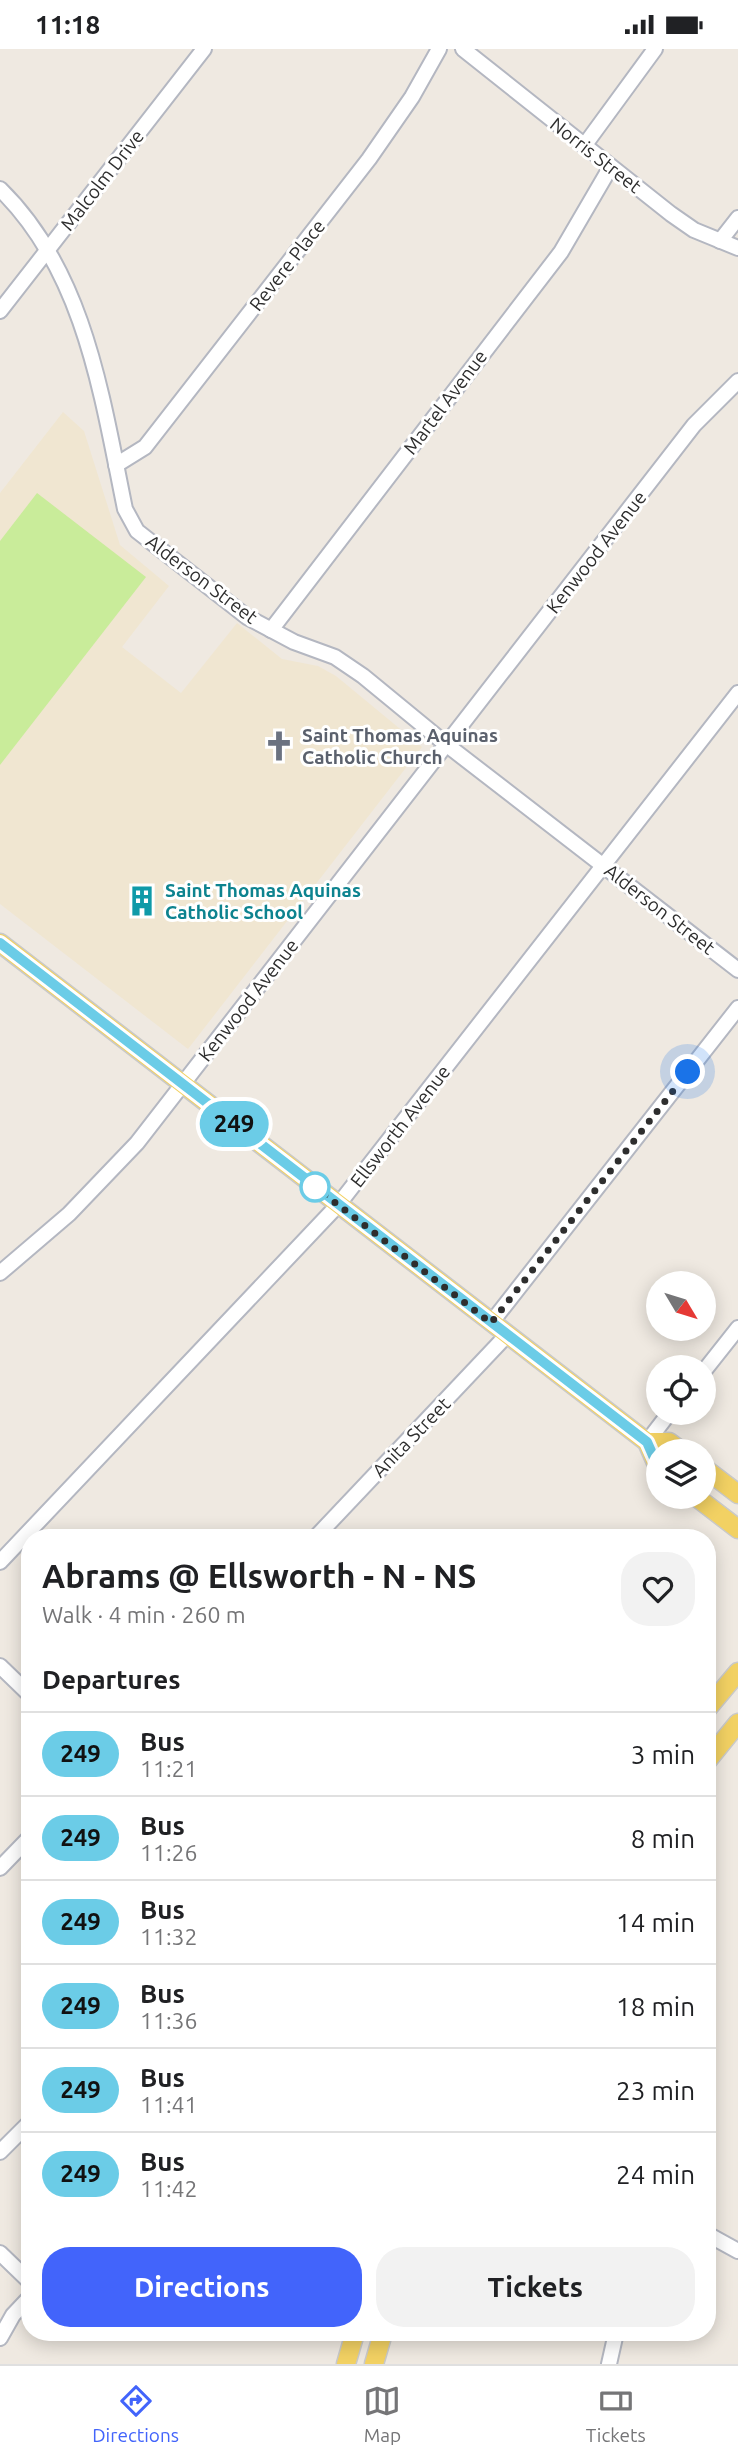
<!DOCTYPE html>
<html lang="en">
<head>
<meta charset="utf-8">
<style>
	:root { --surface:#fff; --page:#f2f2f2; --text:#202124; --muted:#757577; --line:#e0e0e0; --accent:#4264fb }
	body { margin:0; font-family:Ubuntu,sans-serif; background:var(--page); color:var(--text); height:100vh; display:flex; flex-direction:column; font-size:26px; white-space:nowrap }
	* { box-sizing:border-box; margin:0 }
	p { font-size:23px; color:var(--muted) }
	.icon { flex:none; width:38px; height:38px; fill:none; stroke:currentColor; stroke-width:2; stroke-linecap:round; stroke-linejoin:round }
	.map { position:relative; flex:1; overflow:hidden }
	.side { position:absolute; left:21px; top:1480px; width:695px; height:812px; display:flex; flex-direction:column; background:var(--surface); border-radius:28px; box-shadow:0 4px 18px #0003 }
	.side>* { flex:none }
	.badge { padding:0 14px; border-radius:23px; font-size:24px; line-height:46px }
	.needle { width:46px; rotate:128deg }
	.tools { position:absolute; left:646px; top:1222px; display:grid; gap:14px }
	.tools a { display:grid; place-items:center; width:70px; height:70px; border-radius:50%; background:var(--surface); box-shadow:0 4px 18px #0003; font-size:35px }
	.you { position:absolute; width:35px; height:35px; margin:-18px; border:5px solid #fff; border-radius:50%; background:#1a73e8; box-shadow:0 0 0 10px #1a73e833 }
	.map>.badge { position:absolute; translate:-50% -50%; box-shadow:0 0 0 4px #fff }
	h2 { padding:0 21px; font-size:26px; line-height:63px }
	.round { display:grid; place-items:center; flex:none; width:74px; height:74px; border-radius:28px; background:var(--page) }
	.overview { display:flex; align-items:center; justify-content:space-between; height:119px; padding:0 21px }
	h1 { font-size:33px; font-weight:600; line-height:52px }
	.action { display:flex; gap:14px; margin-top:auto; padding:14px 21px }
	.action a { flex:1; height:80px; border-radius:28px; background:var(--accent); color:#fff; font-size:28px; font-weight:600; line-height:80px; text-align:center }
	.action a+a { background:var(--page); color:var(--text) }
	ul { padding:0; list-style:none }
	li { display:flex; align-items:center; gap:21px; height:84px; padding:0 21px; border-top:2px solid var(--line) }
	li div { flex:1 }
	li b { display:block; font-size:26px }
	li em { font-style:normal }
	li .badge { min-width:77px; font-weight:700; text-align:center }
	.status { display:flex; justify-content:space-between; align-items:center; height:49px; padding:0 35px; background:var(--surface); direction:ltr }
	.status svg { height:19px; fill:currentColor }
	.tab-bar { display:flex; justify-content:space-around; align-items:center; height:98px; border-top:2px solid var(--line); background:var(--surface); font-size:19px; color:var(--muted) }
	.tab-bar a { display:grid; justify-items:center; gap:4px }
	.tab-bar .on { color:var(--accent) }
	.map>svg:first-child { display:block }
	.education { fill:#f0e6d1 }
	.pitch { fill:#c9ec9a }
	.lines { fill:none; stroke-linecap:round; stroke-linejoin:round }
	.minor-casing { stroke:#b4b7c1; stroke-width:18 }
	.major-casing { stroke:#c9c9c9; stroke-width:21 }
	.minor { stroke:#fff; stroke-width:14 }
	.major { stroke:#f2d163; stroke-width:18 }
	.line-casing { stroke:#fff; stroke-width:16 }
	.line { stroke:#6bcce7; stroke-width:10 }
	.walk { stroke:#2e2e2e; stroke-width:7; stroke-dasharray:0 12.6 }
	.stop-dot { fill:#fff; stroke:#6bcce7; stroke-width:3.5 }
	.labels { text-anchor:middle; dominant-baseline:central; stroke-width:6; stroke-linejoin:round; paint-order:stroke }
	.street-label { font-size:19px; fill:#2e2e2e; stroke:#fff }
	.worship-label { font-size:19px; font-weight:bold; fill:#5b616d; stroke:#fff; text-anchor:start }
	.culture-label { font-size:19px; font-weight:bold; fill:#0d838f; stroke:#fff; text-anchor:start }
</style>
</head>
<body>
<div class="status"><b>11:18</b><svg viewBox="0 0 49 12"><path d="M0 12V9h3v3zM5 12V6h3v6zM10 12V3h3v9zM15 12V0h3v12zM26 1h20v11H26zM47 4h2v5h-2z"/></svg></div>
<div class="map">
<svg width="738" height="2315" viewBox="0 0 738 2315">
	<rect width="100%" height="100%" fill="#efe9e1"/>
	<polygon class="education" points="63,363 84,382 120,496 169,537 122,598 181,644 237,574 282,610 318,617 336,627 422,698 188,1000 0,855 0,444"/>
	<polygon class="pitch" points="37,444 146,528 0,716 0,492"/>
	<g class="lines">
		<g class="minor-casing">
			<g id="minor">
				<polyline points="463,0 671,165 694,181 738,199"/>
				<polyline points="584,97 655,0"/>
				<path d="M 0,140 C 85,223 102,348 125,460 L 137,482 L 247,568 L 294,593 L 335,608 L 363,627 L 447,696 L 738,921"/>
				<polyline points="720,192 738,169"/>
				<polyline points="0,262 204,0"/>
				<polyline points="116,416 145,398 369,110 412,48 439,0"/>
				<polyline points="271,581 561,203 610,119"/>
				<polyline points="0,1224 69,1165 137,1094 694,376 738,332"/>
				<polyline points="491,1274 738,959"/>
				<polyline points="704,1322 738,1279"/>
				<polyline points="647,1393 670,1363"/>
				<polyline points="315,1489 507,1286"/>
				<polyline points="0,1513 338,1156 738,644"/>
				<polyline points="0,1617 30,1646"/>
				<polyline points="0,1819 30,1788"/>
				<polyline points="0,2103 30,2073"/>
				<polyline points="707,2185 738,2202"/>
				<polyline points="0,2204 30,2233"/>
				<polyline points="0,2289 13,2266 30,2248"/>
				<polyline points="609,2315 616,2284"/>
			</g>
		</g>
		<g class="major-casing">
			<g id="major">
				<polyline points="0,894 647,1393 658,1418"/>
				<polyline points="647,1393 669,1393 681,1402"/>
				<polyline points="704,1419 738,1445"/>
				<polyline points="695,1447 738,1480"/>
				<polyline points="707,1660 738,1623"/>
				<polyline points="707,1712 738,1674"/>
				<polyline points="346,2315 355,2284"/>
				<polyline points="374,2315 383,2284"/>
			</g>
		</g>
		<use href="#minor" class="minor"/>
		<use href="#major" class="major"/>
	</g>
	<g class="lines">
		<g class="line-casing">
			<polyline id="line" points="0,894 647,1393 658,1418"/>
		</g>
		<use href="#line" class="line"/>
		<polyline class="walk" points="315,1138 491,1274 688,1023"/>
	</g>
	<defs>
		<g id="church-bare" transform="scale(2.415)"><path d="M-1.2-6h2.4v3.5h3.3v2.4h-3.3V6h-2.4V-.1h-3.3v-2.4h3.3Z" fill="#6b7280" stroke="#fff" stroke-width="2.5" paint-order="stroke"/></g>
		<g id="building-bare" transform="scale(2.415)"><path d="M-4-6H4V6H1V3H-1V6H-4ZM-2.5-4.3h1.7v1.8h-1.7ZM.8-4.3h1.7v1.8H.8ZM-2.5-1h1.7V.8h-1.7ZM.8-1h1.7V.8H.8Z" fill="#0f9aa8" stroke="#fff" stroke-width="2.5" paint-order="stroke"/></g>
	</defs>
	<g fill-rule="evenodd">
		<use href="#church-bare" x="279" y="697"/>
		<use href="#building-bare" x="142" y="852"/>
	</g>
	<circle class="stop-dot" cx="315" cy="1138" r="14"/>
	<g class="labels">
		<g class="street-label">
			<text transform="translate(596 106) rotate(38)">Norris Street</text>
			<text transform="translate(102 131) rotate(-52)">Malcolm Drive</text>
			<text transform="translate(287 216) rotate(-52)">Revere Place</text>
			<text transform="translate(445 353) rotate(-53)">Martel Avenue</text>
			<text transform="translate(596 503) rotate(-52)">Kenwood Avenue</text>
			<text transform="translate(202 530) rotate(37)">Alderson Street</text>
			<text transform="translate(660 860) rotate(38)">Alderson Street</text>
			<text transform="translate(248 951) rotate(-52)">Kenwood Avenue</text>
			<text transform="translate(400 1077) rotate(-52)">Ellsworth Avenue</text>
			<text transform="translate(411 1388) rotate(-46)">Anita Street</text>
		</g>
		<g class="worship-label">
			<text x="302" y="686">Saint Thomas Aquinas<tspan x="302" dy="22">Catholic Church</tspan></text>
		</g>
		<g class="culture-label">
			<text x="165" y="841">Saint Thomas Aquinas<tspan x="165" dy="22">Catholic School</tspan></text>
		</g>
	</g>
</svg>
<div class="tools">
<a><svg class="needle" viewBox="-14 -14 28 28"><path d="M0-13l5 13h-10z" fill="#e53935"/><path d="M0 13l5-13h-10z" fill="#757577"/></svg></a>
<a><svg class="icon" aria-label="locate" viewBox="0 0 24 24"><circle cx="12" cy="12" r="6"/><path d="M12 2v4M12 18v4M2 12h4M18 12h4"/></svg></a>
<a><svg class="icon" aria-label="layers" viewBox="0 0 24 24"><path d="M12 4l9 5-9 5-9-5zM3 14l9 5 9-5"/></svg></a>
</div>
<div class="you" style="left:688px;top:1023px"></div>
<b class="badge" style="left:234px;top:1075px;background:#6bcce7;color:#111">249</b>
<section class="side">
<div class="overview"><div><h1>Abrams @ Ellsworth - N - NS</h1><p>Walk · 4 min · 260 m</p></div><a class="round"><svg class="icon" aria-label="heart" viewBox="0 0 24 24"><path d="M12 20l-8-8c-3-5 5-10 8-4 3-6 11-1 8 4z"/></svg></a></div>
<h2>Departures</h2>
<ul>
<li><span class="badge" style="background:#6bcce7;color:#111">249</span><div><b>Bus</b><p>11:21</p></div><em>3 min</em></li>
<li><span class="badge" style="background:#6bcce7;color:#111">249</span><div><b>Bus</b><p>11:26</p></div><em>8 min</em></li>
<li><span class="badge" style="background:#6bcce7;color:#111">249</span><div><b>Bus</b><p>11:32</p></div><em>14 min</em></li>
<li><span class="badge" style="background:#6bcce7;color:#111">249</span><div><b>Bus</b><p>11:36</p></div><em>18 min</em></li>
<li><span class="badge" style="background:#6bcce7;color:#111">249</span><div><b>Bus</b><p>11:41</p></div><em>23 min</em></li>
<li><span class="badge" style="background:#6bcce7;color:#111">249</span><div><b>Bus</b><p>11:42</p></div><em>24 min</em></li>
</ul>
<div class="action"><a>Directions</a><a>Tickets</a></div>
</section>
</div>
<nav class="tab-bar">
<a class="on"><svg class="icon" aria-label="directions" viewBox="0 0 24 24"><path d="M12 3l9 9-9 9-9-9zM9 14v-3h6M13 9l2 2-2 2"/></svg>Directions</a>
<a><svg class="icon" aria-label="map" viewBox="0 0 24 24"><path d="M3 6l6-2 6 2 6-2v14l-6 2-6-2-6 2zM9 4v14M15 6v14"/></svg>Map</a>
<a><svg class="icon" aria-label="tickets" viewBox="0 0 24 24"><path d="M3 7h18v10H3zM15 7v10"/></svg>Tickets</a>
</nav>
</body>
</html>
